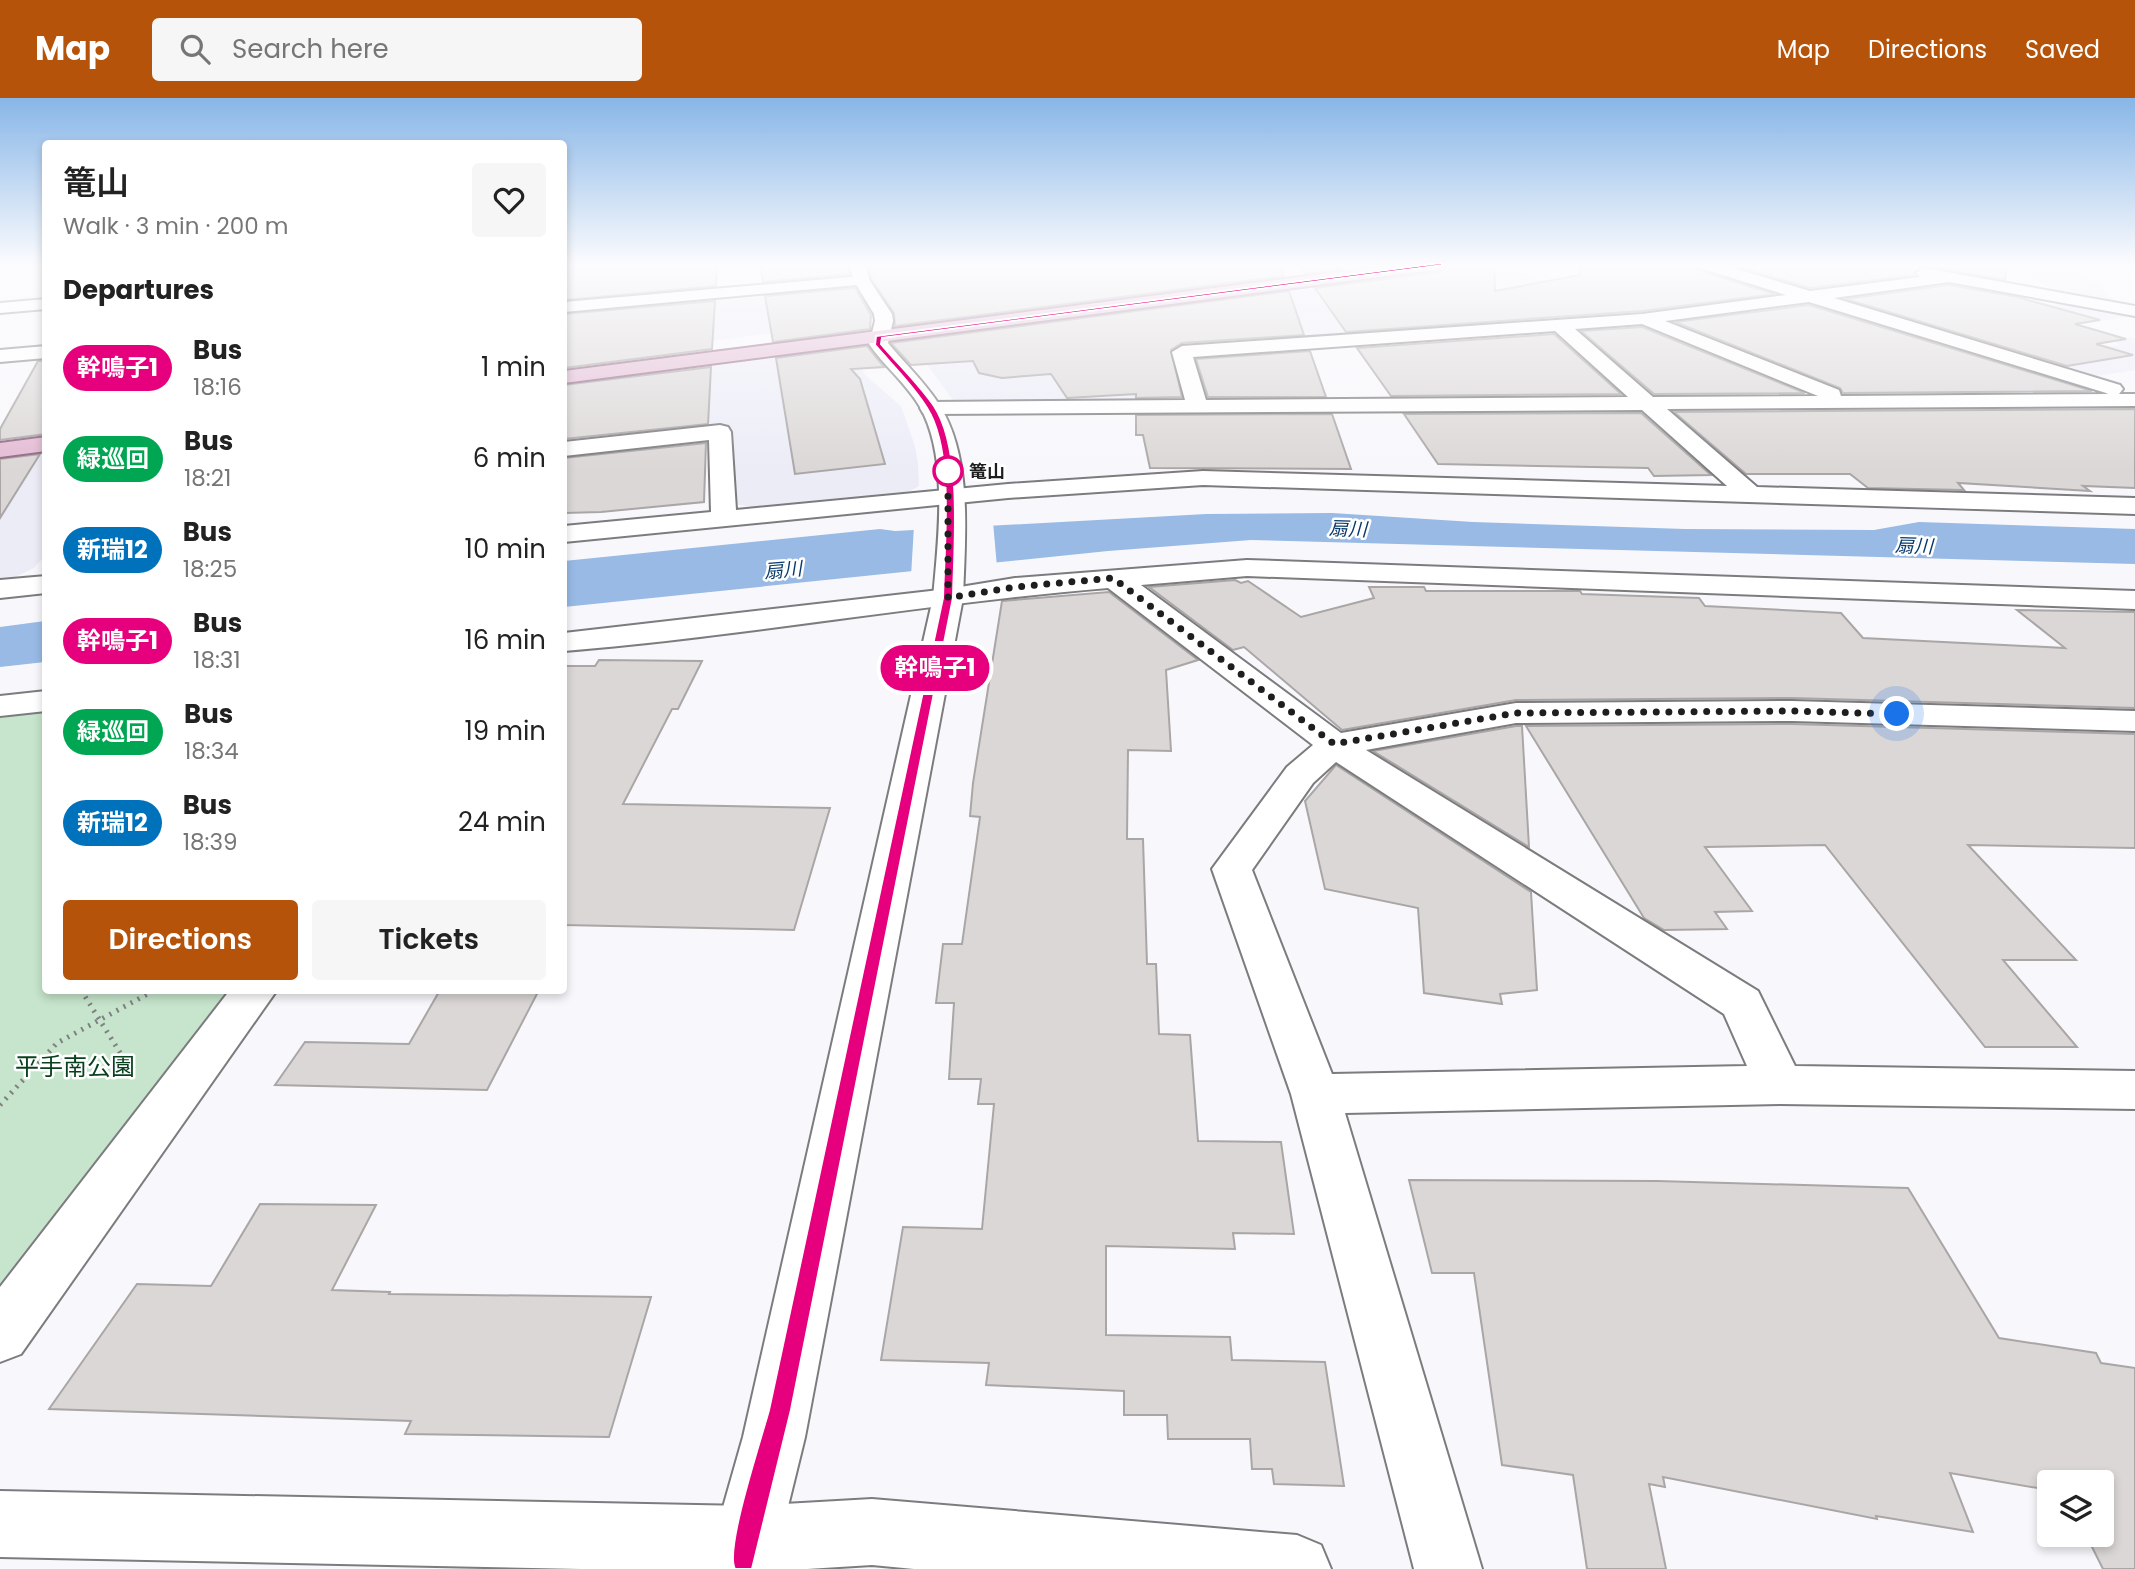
<!DOCTYPE html>
<html lang="en">
<head>
<meta charset="utf-8">
<style>
	:root { --surface:#fff; --page:#f6f6f6; --text:#222; --muted:#767676; --accent:#b45309 }
	body { margin:0; font-family:Poppins,"Noto Sans JP",sans-serif; background:var(--page); color:var(--text); height:100vh; display:flex; flex-direction:column; font-size:26px; white-space:nowrap }
	* { box-sizing:border-box; margin:0 }
	p { font-size:23px; color:var(--muted) }
	.icon { flex:none; width:38px; height:38px; fill:none; stroke:currentColor; stroke-width:2; stroke-linecap:round; stroke-linejoin:round }
	.map { position:relative; flex:1; overflow:hidden }
	.drawer { position:absolute; left:42px; top:42px; width:525px; height:854px; display:flex; flex-direction:column; background:var(--surface); border-radius:7px; box-shadow:0 4px 10px #0003 }
	.drawer>* { flex:none }
	.badge { padding:0 14px; border-radius:23px; font-size:24px; line-height:46px }
	.buttons { position:absolute; left:2037px; top:1372px; display:grid; gap:14px }
	.buttons a { display:grid; place-items:center; width:77px; height:77px; border-radius:7px; background:var(--surface); box-shadow:0 4px 10px #0003; font-size:35px }
	.you { position:absolute; width:35px; height:35px; margin:-18px; border:5px solid #fff; border-radius:50%; background:#1a73e8; box-shadow:0 0 0 10px #1a73e833 }
	.map>.badge { position:absolute; translate:-50% -50%; box-shadow:0 0 0 4px #fff }
	h2 { padding:0 21px; font-size:26px; line-height:63px }
	.round { display:grid; place-items:center; flex:none; width:74px; height:74px; border-radius:7px; background:var(--page) }
	.head { display:flex; align-items:center; justify-content:space-between; height:119px; padding:0 21px }
	h1 { font-size:33px; font-weight:600; line-height:52px }
	.button { display:flex; gap:14px; margin-top:auto; padding:14px 21px }
	.button a { flex:1; height:80px; border-radius:7px; background:var(--accent); color:#fff; font-size:28px; font-weight:600; line-height:80px; text-align:center }
	.button a+a { background:var(--page); color:var(--text) }
	ul { padding:0; list-style:none }
	li { display:flex; align-items:center; gap:21px; height:91px; padding:0 21px }
	li div { flex:1 }
	li b { display:block; font-size:26px }
	li em { font-style:normal }
	li .badge { min-width:77px; font-weight:700; text-align:center }
	header { display:flex; align-items:center; gap:42px; box-sizing:border-box; height:98px; padding:0 35px; background:var(--accent); color:#fff }
	header strong { font-size:33px }
	nav { display:flex; gap:38px; margin-inline-start:auto; font-size:24px }
	.search { width:490px; height:63px; background:var(--page); display:flex; align-items:center; gap:18px; box-sizing:border-box; padding:0 24px; border-radius:7px; color:var(--muted); font-size:26px }
	.map>svg:first-child { display:block }
	.built { fill:#ececf7 }
	.green { fill:#c6e5cc }
	.water { fill:#98bae5 }
	.pier { fill:#f8f8fc }
	.building { fill:#dbd7d6; stroke:#aaa6a6; stroke-width:2 }
	.lines { fill:none; stroke-linecap:round; stroke-linejoin:round }
	.street-casing { stroke:#7c7c7f; stroke-width:4 }
	.secondary-casing { stroke:#7c7c7f; stroke-width:4 }
	.primary-casing { stroke:#926682; stroke-width:4 }
	.path-far1 { stroke:#818183; stroke-width:2; stroke-dasharray:1 2.5; stroke-linecap:butt }
	.path { stroke:#818183; stroke-width:5; stroke-dasharray:2 6; stroke-linecap:butt }
	.street { fill:#fff; fill-rule:evenodd }
	.secondary { fill:#fff; fill-rule:evenodd }
	.primary { fill:#e3bbd4; fill-rule:evenodd }
	.line { fill:#e6007e; stroke:#fff; stroke-width:2 }
	.walk { stroke:#1e1e1f; stroke-width:7; stroke-dasharray:0 12.6 }
	.stop-dot { fill:#fff; stroke:#e6007e; stroke-width:3.5 }
	.labels { text-anchor:middle; dominant-baseline:central; stroke-width:5; stroke-linejoin:round; paint-order:stroke }
	.far-stop-label { font-size:18px; font-weight:bold; fill:#1e1e1f; stroke:#fff; text-anchor:start }
	.far-water-label { font-size:19px; font-style:italic; fill:#07396b; stroke:#fff }
	.near-park-label { font-size:24px; fill:#09411f; stroke:#fff }
</style>
</head>
<body>
<header>
<strong>Map</strong>
<div class="search"><svg class="icon" aria-label="search" viewBox="0 0 24 24"><circle cx="10" cy="10" r="6"/><path d="M15 15l6 6"/></svg>Search here</div>
<nav><a>Map</a><a>Directions</a><a>Saved</a></nav>
</header>
<div class="map">
<svg width="2135" height="1471" viewBox="0 0 2135 1471">
	<rect width="100%" height="100%" fill="#f8f8fc"/>
	<g class="built">
		<polygon points="2020,166 2135,166 2135,173 2072,170 2102,188 2105,196 2133,211 2064,198 2018,171"/>
		<polygon points="1500,167 1566,190 1551,193 1623,219 1564,223 1549,222 1433,177 1433,174"/>
		<polygon points="1410,177 1425,178 1414,208 1448,232 1168,251 1183,299 1169,303 960,304 952,301 913,247 923,240"/>
		<polygon points="837,187 849,189 857,221 846,226 630,253 618,226 564,233 564,212"/>
		<polygon points="1917,189 2006,214 2069,204 2135,218 2061,229 2030,221 1950,234 1843,199"/>
		<polygon points="2108,239 2135,240 2135,272 2095,278 2037,260 2120,247"/>
		<polygon points="833,252 855,255 864,276 901,308 915,348 918,366 919,388 903,397 751,409 734,406 728,329 564,347 564,288"/>
		<polygon points="45,355 45,458 34,470 11,481 0,482 0,361"/>
	</g>
	<polygon class="green" points="45,607 46,892 231,893 0,1191 0,612"/>
	<g class="water">
		<polygon points="1332,415 1473,424 1685,431 1874,432 1919,424 2135,431 2135,466 1251,442 1108,453 564,509 564,463 880,431 895,433 1206,416"/>
		<polygon points="45,523 45,564 0,569 0,529"/>
	</g>
	<polygon class="pier" points="993,424 997,469 911,478 914,428"/>
	<g class="building">
		<polygon points="574,166 717,166 716,188 564,202 564,171 574,170"/>
		<polygon points="760,166 847,166 849,176 763,184"/>
		<polygon points="868,166 1280,166 1284,178 895,228 894,215 872,182"/>
		<polygon points="1299,166 1332,166 1339,171 1305,176"/>
		<polygon points="1451,166 1494,166 1495,193 1580,177 1581,166 1693,166 1696,172 1774,196 1642,213 1346,234 1315,190 1440,174"/>
		<polygon points="1730,166 2007,166 2005,182 1924,167 1915,173 1914,177 1810,190"/>
		<polygon points="1949,187 2017,199 2100,222 2075,226 2126,241 2096,246 2133,257 2067,268 1846,201"/>
		<polygon points="855,190 871,217 870,231 773,244 765,198"/>
		<polygon points="1289,193 1304,237 1182,245 1171,252 1182,299 1136,300 1136,296 1067,300 1051,276 1002,280 979,275 973,263 911,267 891,245"/>
		<polygon points="715,203 712,251 564,270 564,216"/>
		<polygon points="1809,207 2092,293 1843,295 1840,290 1675,224"/>
		<polygon points="1642,229 1805,295 1654,296 1581,233"/>
		<polygon points="1554,236 1621,296 1391,298 1357,250"/>
		<polygon points="867,248 884,269 851,271 860,281 885,366 795,376 776,260"/>
		<polygon points="1310,253 1326,299 1208,299 1196,261"/>
		<polygon points="38,263 46,263 46,336 0,342 0,331"/>
		<polygon points="711,269 708,326 564,341 564,287"/>
		<polygon points="2135,311 2135,390 2083,388 2090,393 1958,385 1964,392 1868,390 1850,376 1746,376 1674,314"/>
		<polygon points="1641,315 1711,377 1654,378 1648,370 1438,366 1404,316"/>
		<polygon points="1332,316 1351,371 1150,370 1143,337 1136,337 1136,317"/>
		<polygon points="706,345 704,404 601,414 564,415 564,360"/>
		<polygon points="40,356 0,420 0,361"/>
		<polygon points="1235,482 1241,485 1248,483 1301,519 1374,500 1369,489 1424,489 1426,493 1580,493 1582,496 1699,500 1705,508 1841,515 1863,540 2065,550 2017,512 2135,514 2135,610 1792,600 1516,602 1342,632 1244,549 1233,552 1149,489"/>
		<polygon points="1109,494 1198,562 1166,572 1171,653 1128,652 1127,741 1143,741 1147,866 1156,866 1159,936 1190,937 1198,1043 1281,1044 1294,1136 1233,1135 1235,1151 1106,1148 1106,1237 1230,1239 1232,1262 1325,1264 1344,1388 1274,1386 1272,1371 1252,1371 1250,1341 1168,1341 1167,1317 1124,1317 1124,1293 986,1287 989,1265 881,1262 903,1129 982,1131 994,1006 978,1006 981,981 949,981 954,905 936,905 943,846 962,846 980,719 970,718 973,685 1002,503"/>
		<polygon points="599,562 702,563 678,611 672,611 623,706 830,710 794,832 564,827 564,568 595,568"/>
		<polygon points="1792,626 2135,636 2135,750 1968,747 2076,862 2003,862 2077,949 1985,949 1825,747 1705,749 1752,813 1715,814 1727,831 1664,832 1644,820 1526,628"/>
		<polygon points="1516,628 1522,628 1529,749 1373,653"/>
		<polygon points="1336,667 1531,794 1537,892 1500,896 1502,906 1424,895 1418,810 1325,791 1305,703"/>
		<polygon points="440,892 539,892 487,992 275,987 305,944 409,946"/>
		<polygon points="1409,1082 1657,1083 1908,1090 1999,1240 2096,1255 2101,1265 2135,1270 2135,1471 2103,1471 2086,1437 2102,1437 2102,1384 2049,1384 2049,1392 1950,1375 1973,1434 1876,1418 1877,1421 1663,1379 1665,1389 1649,1386 1666,1471 1587,1471 1573,1377 1502,1367 1474,1175 1432,1175"/>
		<polygon points="260,1106 376,1107 332,1192 390,1194 389,1196 651,1199 609,1339 405,1336 411,1323 49,1311 137,1186 211,1188"/>
	</g>
	<g class="lines">
		<g class="street-casing">
			<g id="street">
				<polygon points="1335,166 1356,166 1359,170 1351,175"/>
				<path d="M 1695,166 L 1720,166 L 1810,193 L 1920,179 L 1916,175 L 1924,170 L 2135,208 L 2135,218 L 1949,184 L 1834,200 L 2120,287 L 2123,291 L 2119,296 L 2135,296 L 2135,308 L 1667,311 L 1757,389 L 2135,400 L 2135,416 L 1203,387 L 1008,400 L 564,444 L 564,428 L 711,414 L 709,342 L 564,358 L 564,344 L 720,327 L 728,329 L 731,334 L 736,412 L 1008,386 L 1203,373 L 1727,388 L 1642,312 L 931,316 L 923,315 L 920,310 L 923,305 L 931,304 L 1185,302 L 1172,254 L 1182,248 L 1642,216 L 1786,197 L 1697,169 ZM 1809,204 L 2106,295 L 2108,296 L 1841,298 L 1839,292 L 1665,223 ZM 1642,226 L 1818,298 L 1653,299 L 1575,231 ZM 1555,233 L 1628,299 L 1206,302 L 1193,259 Z"/>
				<polygon points="862,178 870,183 868,186 564,214 564,204"/>
				<polygon points="46,201 46,211 0,215 0,205"/>
				<polygon points="46,248 46,260 0,264 0,252"/>
				<path d="M 1247,462 L 2135,493 L 2135,511 L 1247,478 L 1141,487 L 1341,635 L 1516,605 L 1792,603 L 2135,613 L 2135,633 L 1792,623 L 1516,625 L 1366,652 L 1758,893 L 1795,968 L 2135,973 L 2135,1011 L 1780,1006 L 1345,1015 L 1482,1471 L 1414,1471 L 1291,996 L 1212,771 L 1287,669 L 1313,647 L 1108,490 C 926,505 746,538 564,553 L 564,535 L 948,491 L 1015,480 ZM 1336,664 L 1724,916 L 1747,968 L 1332,976 L 1252,772 L 1313,685 Z"/>
				<polygon points="46,478 46,495 0,500 0,482"/>
				<polygon points="46,593 46,613 0,618 0,598"/>
				<polygon points="230,892 277,892 21,1256 0,1264 0,1189"/>
				<polygon points="0,1393 747,1408 872,1401 1297,1437 1321,1447 1331,1471 914,1471 872,1467 807,1471 581,1471 0,1459"/>
			</g>
		</g>
		<g class="secondary-casing">
			<path id="secondary" d="M 849,166 L 865,166 L 870,183 L 892,216 L 893,223 L 888,245 C 905,266 926,285 940,308 C 973,362 965,439 963,500 L 805,1339 L 780,1441 L 777,1471 L 709,1471 L 714,1441 L 743,1339 L 933,500 C 938,443 949,360 920,309 C 906,285 884,268 869,246 L 875,223 L 874,216 L 854,183 Z"/>
		</g>
		<g class="primary-casing">
			<g id="primary">
				<polygon points="1401,166 1448,166 1440,171 564,285 564,273"/>
				<polygon points="46,339 46,353 0,359 0,345"/>
			</g>
		</g>
		<g class="path-far1">
			<polyline points="1478,167 1487,166"/>
			<polyline points="0,168 26,166"/>
		</g>
		<g class="path">
			<polyline points="81,892 129,969 127,972"/>
			<polyline points="0,1007 57,945 155,892"/>
		</g>
		<use href="#street" class="street"/>
		<use href="#secondary" class="secondary"/>
		<use href="#primary" class="primary"/>
	</g>
	<linearGradient id="sky" x2="0" y2="1"><stop stop-color="#88b6e7"/><stop offset="0.45" stop-color="#fcfcfe"/><stop offset="1" stop-color="#fcfcfe" stop-opacity="0"/></linearGradient>
	<rect width="2135" height="372" fill="url(#sky)"/>
	<path class="line" d="M 1441,165 L 1443,167 L 882,240 L 881,246 C 898,266 919,286 934,308 C 963,352 954,449 953,500 L 791,1312 L 752,1471 L 735,1471 C 724,1453 760,1345 769,1312 L 943,500 C 944,448 955,354 927,310 C 913,287 892,267 875,247 L 876,238 Z"/>
	<g class="lines">
		<polyline class="walk" points="948,373 948,500 1015,489 1113,480 1334,646 1516,615 1792,613 1897,616"/>
	</g>
	<circle class="stop-dot" cx="948" cy="373" r="14"/>
	<g class="labels">
		<g class="far-stop-label">
			<text x="969" y="373">篭山</text>
		</g>
		<g class="far-water-label">
			<text transform="translate(1348 431) rotate(2)">扇川</text>
			<text transform="translate(1914 448) rotate(2)">扇川</text>
			<text transform="translate(783 472) rotate(-5)">扇川</text>
		</g>
		<g class="near-park-label">
			<text x="75" y="968">平手南公園</text>
		</g>
	</g>
</svg>
<div class="buttons">
<a><svg class="icon" aria-label="layers" viewBox="0 0 24 24"><path d="M12 4l9 5-9 5-9-5zM3 14l9 5 9-5"/></svg></a>
</div>
<div class="you" style="left:1897px;top:616px"></div>
<b class="badge" style="left:935px;top:570px;background:#e6007e;color:#fff">幹鳴子1</b>
<section class="drawer">
<div class="head"><div><h1>篭山</h1><p>Walk · 3 min · 200 m</p></div><a class="round"><svg class="icon" aria-label="heart" viewBox="0 0 24 24"><path d="M12 20l-8-8c-3-5 5-10 8-4 3-6 11-1 8 4z"/></svg></a></div>
<h2>Departures</h2>
<ul>
<li><span class="badge" style="background:#e6007e;color:#fff">幹鳴子1</span><div><b>Bus</b><p>18:16</p></div><em>1 min</em></li>
<li><span class="badge" style="background:#00a651;color:#fff">緑巡回</span><div><b>Bus</b><p>18:21</p></div><em>6 min</em></li>
<li><span class="badge" style="background:#0072bc;color:#fff">新瑞12</span><div><b>Bus</b><p>18:25</p></div><em>10 min</em></li>
<li><span class="badge" style="background:#e6007e;color:#fff">幹鳴子1</span><div><b>Bus</b><p>18:31</p></div><em>16 min</em></li>
<li><span class="badge" style="background:#00a651;color:#fff">緑巡回</span><div><b>Bus</b><p>18:34</p></div><em>19 min</em></li>
<li><span class="badge" style="background:#0072bc;color:#fff">新瑞12</span><div><b>Bus</b><p>18:39</p></div><em>24 min</em></li>
</ul>
<div class="button"><a>Directions</a><a>Tickets</a></div>
</section>
</div>
</body>
</html>
